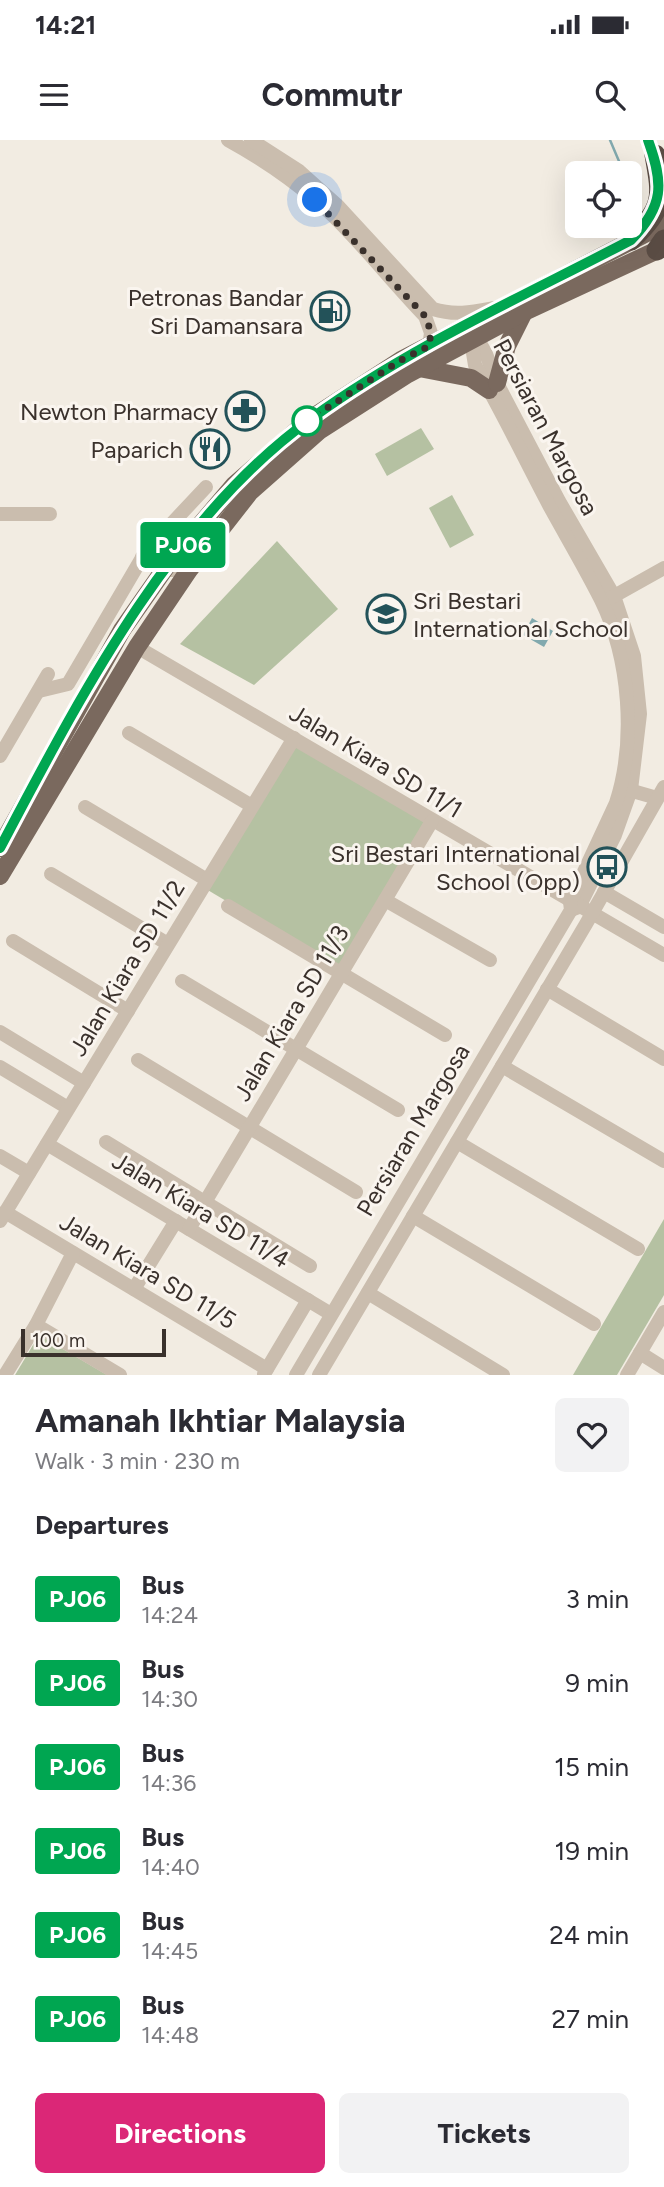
<!DOCTYPE html>
<html lang="en">
<head>
<meta charset="utf-8">
<style>
	:root { --surface:#fff; --page:#f2f2f3; --text:#2b2b33; --muted:#7c7c81; --accent:#db2777 }
	body { margin:0; font-family:Figtree,sans-serif; background:var(--page); color:var(--text); height:100vh; display:flex; flex-direction:column; font-size:26px; white-space:nowrap }
	* { box-sizing:border-box; margin:0 }
	p { font-size:23px; color:var(--muted) }
	.icon { flex:none; width:38px; height:38px; fill:none; stroke:currentColor; stroke-width:2; stroke-linecap:round; stroke-linejoin:round }
	.map { position:relative; height:1235px; overflow:hidden }
	.side { display:flex; flex-direction:column; background:var(--surface); flex:1 }
	.side>* { flex:none }
	.badge { padding:0 14px; border-radius:5px; font-size:24px; line-height:46px }
	.controls { position:absolute; left:565px; top:21px; display:grid; gap:14px }
	.controls a { display:grid; place-items:center; width:77px; height:77px; border-radius:10px; background:var(--surface); box-shadow:0 7px 28px #0002; font-size:35px }
	.scale { position:absolute; left:21px; bottom:18px; width:145px; box-sizing:border-box; padding-left:7px; border:4px solid #3a312c; border-top:0; font-size:19px; line-height:24px; white-space:nowrap; color:#3a312c; -webkit-text-stroke:5px #faf5ef; paint-order:stroke }
	.you { position:absolute; width:35px; height:35px; margin:-18px; border:5px solid #fff; border-radius:50%; background:#1a73e8; box-shadow:0 0 0 10px #1a73e833 }
	.map>.badge { position:absolute; translate:-50% -50%; box-shadow:0 0 0 4px #fff }
	h2 { padding:0 35px; font-size:26px; line-height:63px }
	.round { display:grid; place-items:center; flex:none; width:74px; height:74px; border-radius:10px; background:var(--page) }
	.overview { display:flex; align-items:center; justify-content:space-between; height:119px; padding:0 35px }
	h1 { font-size:33px; font-weight:700; line-height:52px }
	.cta { display:flex; gap:14px; margin-top:auto; padding:14px 35px }
	.cta a { flex:1; height:80px; border-radius:10px; background:var(--accent); color:#fff; font-size:28px; font-weight:700; line-height:80px; text-align:center }
	.cta a+a { background:var(--page); color:var(--text) }
	ul { padding:0; list-style:none }
	li { display:flex; align-items:center; gap:21px; height:84px; padding:0 35px }
	li div { flex:1 }
	li b { display:block; font-size:26px }
	li em { font-style:normal }
	li .badge { min-width:77px; font-weight:700; text-align:center }
	.status { display:flex; justify-content:space-between; align-items:center; height:49px; padding:0 35px; background:var(--surface); direction:ltr }
	.status svg { height:19px; fill:currentColor }
	header { display:flex; justify-content:space-between; align-items:center; height:91px; padding:0 35px; background:var(--surface); font-size:32px; font-weight:700 }
	.map>svg:first-child { display:block }
	.green { fill:#b5c1a2 }
	.water { fill:#82a9ae }
	.lines { fill:none; stroke-linecap:round; stroke-linejoin:round }
	.stream { stroke:#82a9ae; stroke-width:2.5 }
	.minor { stroke:#cabdae; stroke-width:14 }
	.major { stroke:#7a695e; stroke-width:18 }
	.highway { stroke:#5a4c44; stroke-width:21 }
	.line-casing { stroke:#fff; stroke-width:16 }
	.line { stroke:#00a651; stroke-width:10 }
	.walk { stroke:#3a312c; stroke-width:7; stroke-dasharray:0 12.6 }
	.stop-dot { fill:#fff; stroke:#00a651; stroke-width:3.5 }
	.labels { text-anchor:middle; dominant-baseline:central; stroke-width:6; stroke-linejoin:round; paint-order:stroke }
	.poi-label { font-size:24px; fill:#3a312c; stroke:#faf5ef; text-anchor:end }
	.street-label { font-size:24px; fill:#3a312c; stroke:#faf5ef }
</style>
</head>
<body>
<div class="status"><b>14:21</b><svg viewBox="0 0 49 12"><path d="M0 12V9h3v3zM5 12V6h3v6zM10 12V3h3v9zM15 12V0h3v12zM26 1h20v11H26zM47 4h2v5h-2z"/></svg></div>
<header><svg class="icon" aria-label="menu" viewBox="0 0 24 24"><path d="M4 6h16M4 12h16M4 18h16"/></svg>Commutr<svg class="icon" aria-label="search" viewBox="0 0 24 24"><circle cx="10" cy="10" r="6"/><path d="M15 15l6 6"/></svg></header>
<div class="map">
<svg width="664" height="1235" viewBox="0 0 664 1235">
	<rect width="100%" height="100%" fill="#f2ece2"/>
	<g class="green">
		<polygon points="421,288 434,309 387,336 375,314"/>
		<polygon points="452,355 474,395 450,408 429,368"/>
		<polygon points="277,401 338,469 254,545 180,504"/>
		<polygon points="294,602 428,682 339,828 206,749"/>
		<polygon points="664,1079 664,1155 617,1235 573,1235"/>
		<polygon points="39,1195 107,1235 15,1235"/>
	</g>
	<polygon class="water" points="532,478 553,491 544,507 523,495"/>
	<g class="lines">
		<g class="stream">
			<polyline points="610,0 624,33"/>
			<polyline points="608,89 609,86"/>
		</g>
		<g class="minor">
			<path d="M 228,0 C 259,17 290,38 317,61 C 357,96 389,139 425,176 L 431,193 L 429,206"/>
			<path d="M 251,0 L 299,31 L 338,66 L 433,169 C 455,176 473,172 494,168"/>
			<polyline points="474,201 481,205 486,214 497,243 559,361 614,456 634,516 640,574 631,650 615,695 579,767 571,770"/>
			<polyline points="0,374 50,374"/>
			<polyline points="142,417 165,430 189,430"/>
			<polyline points="607,460 664,428"/>
			<polyline points="137,507 664,815"/>
			<polyline points="39,551 68,544 146,411 206,347"/>
			<polyline points="129,593 252,666"/>
			<polyline points="0,616 48,534"/>
			<polyline points="622,648 657,658"/>
			<polyline points="85,667 207,740"/>
			<polyline points="51,734 168,804"/>
			<polyline points="604,752 664,787"/>
			<polyline points="385,760 490,820"/>
			<polyline points="228,766 445,895"/>
			<polyline points="13,801 128,871"/>
			<polyline points="182,841 398,970"/>
			<polyline points="547,849 664,919"/>
			<polyline points="0,892 84,943"/>
			<polyline points="138,920 356,1052"/>
			<polyline points="502,926 664,1021"/>
			<polyline points="0,927 68,968"/>
			<polyline points="106,1002 310,1126"/>
			<polyline points="457,1002 638,1109"/>
			<polyline points="47,1004 331,1174"/>
			<polyline points="0,1016 29,1033"/>
			<polyline points="5,1072 267,1229"/>
			<polyline points="413,1076 594,1184"/>
			<polyline points="0,1081 294,598"/>
			<polyline points="189,1089 432,681"/>
			<polyline points="134,1149 176,1081"/>
			<polyline points="368,1153 503,1235"/>
			<polyline points="36,1185 120,1235"/>
			<polyline points="640,1213 664,1228"/>
			<polyline points="264,1234 308,1160"/>
			<polyline points="5,1235 36,1185 73,1113"/>
			<path d="M 296,1235 L 571,770 L 570,762 L 616,663 C 636,601 630,519 601,460 C 585,428 567,398 550,367 C 525,320 502,271 475,225 L 473,213 L 474,201"/>
			<polyline points="319,1235 586,784 664,647"/>
			<polyline points="627,1235 664,1172"/>
		</g>
		<g class="major">
			<polyline points="419,228 471,238 489,250"/>
			<polyline points="497,243 507,206 524,172"/>
			<polyline points="0,708 122,490 173,417 234,345 310,279 401,220 664,84"/>
			<polyline points="0,736 137,507 189,430 250,352 319,291 408,234 524,172 664,107"/>
		</g>
		<g class="highway">
			<path d="M 631,100 C 664,67 663,59 655,15"/>
			<polyline points="657,110 664,100"/>
		</g>
	</g>
	<g class="lines">
		<g class="line-casing">
			<path id="line" d="M 0,708 C 80,557 171,379 312,278 C 410,207 524,156 631,100 C 664,66 664,44 648,0"/>
		</g>
		<use href="#line" class="line"/>
		<polyline class="walk" points="307,281 401,220 429,206 431,192 425,176 315,60"/>
	</g>
	<defs>
		<g id="fuel-ring" transform="scale(2.0125)"><circle r="9.5" fill="#faf5ef" stroke="#235259" stroke-width="1.5"/><path d="M-5.5-6h7V0h2V4h1.3V-2.5L3-4.5l.8-.8L6-3V5H2.5V1h-1V6h-7ZM-4.2-4.7v3.2H.2V-4.7Z" fill="#235259"/></g>
		<g id="pharmacy-ring" transform="scale(2.0125)"><circle r="9.5" fill="#faf5ef" stroke="#235259" stroke-width="1.5"/><path d="M-2-6h4v4h4v4h-4v4h-4v-4h-4v-4h4Z" fill="#235259"/></g>
		<g id="restaurant-ring" transform="scale(2.0125)"><circle r="9.5" fill="#faf5ef" stroke="#235259" stroke-width="1.5"/><path d="M-5-6h1v4h1v-4h1v4h1v-4h1v5L-1.5 .5V6h-2V.5L-5-1ZM5-6V6H3V1.5H1.5Q1.5-4 5-6Z" fill="#235259"/></g>
		<g id="school-ring" transform="scale(2.0125)"><circle r="9.5" fill="#faf5ef" stroke="#235259" stroke-width="1.5"/><path d="M0-5L7-2L0 1L-7-2ZM-4 1L0 2.5L4 1V4Q0 6-4 4Z" fill="#235259"/></g>
		<g id="bus-ring" transform="scale(2.0125)"><circle r="9.5" fill="#faf5ef" stroke="#235259" stroke-width="1.5"/><path d="M-5-6H5V4H4V6H2V4H-2V6H-4V4H-5ZM-3.5-4V0h7V-4ZM-3.5 1.2v1.5H-2V1.2ZM2 1.2v1.5H3.5V1.2Z" fill="#235259"/></g>
	</defs>
	<g fill-rule="evenodd">
		<use href="#fuel-ring" x="330" y="171"/>
		<use href="#pharmacy-ring" x="245" y="271"/>
		<use href="#restaurant-ring" x="210" y="309"/>
		<use href="#school-ring" x="386" y="474"/>
		<use href="#bus-ring" x="607" y="727"/>
	</g>
	<circle class="stop-dot" cx="307" cy="281" r="14"/>
	<g class="labels">
		<g class="poi-label">
			<text x="303" y="157">Petronas Bandar<tspan x="303" dy="28">Sri Damansara</tspan></text>
			<text x="218" y="271">Newton Pharmacy</text>
			<text x="183" y="309">Paparich</text>
			<text x="413" y="460" text-anchor="start">Sri Bestari<tspan x="413" dy="28">International School</tspan></text>
			<text x="580" y="713">Sri Bestari International<tspan x="580" dy="28">School (Opp)</tspan></text>
		</g>
		<g class="street-label">
			<text transform="translate(546 287) rotate(62)">Persiaran Margosa</text>
			<text transform="translate(376 621) rotate(31)">Jalan Kiara SD 11/1</text>
			<text transform="translate(127 828) rotate(-59)">Jalan Kiara SD 11/2</text>
			<text transform="translate(291 873) rotate(-59)">Jalan Kiara SD 11/3</text>
			<text transform="translate(413 990) rotate(-59)">Persiaran Margosa</text>
			<text transform="translate(201 1070) rotate(31)">Jalan Kiara SD 11/4</text>
			<text transform="translate(148 1131) rotate(31)">Jalan Kiara SD 11/5</text>
		</g>
	</g>
</svg>
<div class="controls">
<a><svg class="icon" aria-label="locate" viewBox="0 0 24 24"><circle cx="12" cy="12" r="6"/><path d="M12 2v4M12 18v4M2 12h4M18 12h4"/></svg></a>
</div>
<div class="scale">100 m</div>
<div class="you" style="left:315px;top:60px"></div>
<b class="badge" style="left:183px;top:405px;background:#00a651;color:#fff">PJ06</b>
</div>
<section class="side">
<div class="overview"><div><h1>Amanah Ikhtiar Malaysia</h1><p>Walk · 3 min · 230 m</p></div><a class="round"><svg class="icon" aria-label="heart" viewBox="0 0 24 24"><path d="M12 20l-8-8c-3-5 5-10 8-4 3-6 11-1 8 4z"/></svg></a></div>
<h2>Departures</h2>
<ul>
<li><span class="badge" style="background:#00a651;color:#fff">PJ06</span><div><b>Bus</b><p>14:24</p></div><em>3 min</em></li>
<li><span class="badge" style="background:#00a651;color:#fff">PJ06</span><div><b>Bus</b><p>14:30</p></div><em>9 min</em></li>
<li><span class="badge" style="background:#00a651;color:#fff">PJ06</span><div><b>Bus</b><p>14:36</p></div><em>15 min</em></li>
<li><span class="badge" style="background:#00a651;color:#fff">PJ06</span><div><b>Bus</b><p>14:40</p></div><em>19 min</em></li>
<li><span class="badge" style="background:#00a651;color:#fff">PJ06</span><div><b>Bus</b><p>14:45</p></div><em>24 min</em></li>
<li><span class="badge" style="background:#00a651;color:#fff">PJ06</span><div><b>Bus</b><p>14:48</p></div><em>27 min</em></li>
</ul>
<div class="cta"><a>Directions</a><a>Tickets</a></div>
</section>
</body>
</html>
